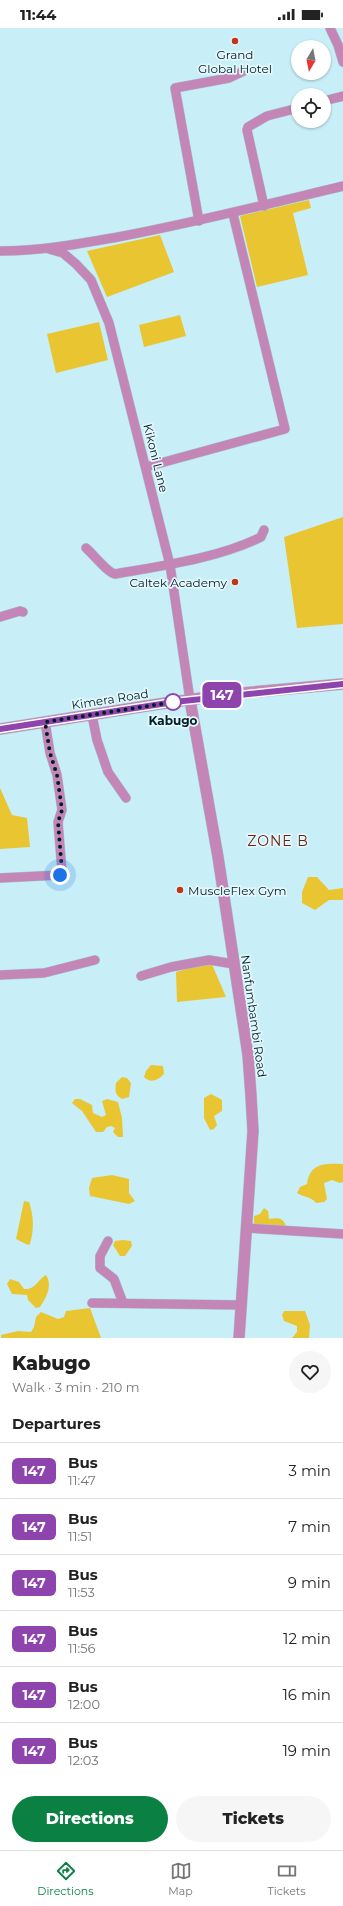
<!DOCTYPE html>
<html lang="en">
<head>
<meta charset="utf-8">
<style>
	:root { --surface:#fff; --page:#f6f6f6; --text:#222; --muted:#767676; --line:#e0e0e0; --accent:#0b8043 }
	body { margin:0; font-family:Montserrat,sans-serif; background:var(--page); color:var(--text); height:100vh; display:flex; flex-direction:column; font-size:15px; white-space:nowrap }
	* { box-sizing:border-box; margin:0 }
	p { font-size:13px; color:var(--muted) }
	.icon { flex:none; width:22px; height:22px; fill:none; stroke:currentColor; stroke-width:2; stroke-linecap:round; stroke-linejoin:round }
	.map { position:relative; height:1310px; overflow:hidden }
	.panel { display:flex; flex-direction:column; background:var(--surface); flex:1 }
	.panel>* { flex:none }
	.badge { padding:0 8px; border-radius:6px; font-size:14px; line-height:26px }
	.needle { width:26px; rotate:190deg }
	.fabs { position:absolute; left:291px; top:12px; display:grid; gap:8px }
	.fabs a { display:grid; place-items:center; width:40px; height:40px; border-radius:50%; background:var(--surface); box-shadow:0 1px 3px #0004; font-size:20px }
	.you { position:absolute; width:20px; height:20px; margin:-10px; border:3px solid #fff; border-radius:50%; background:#1a73e8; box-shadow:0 0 0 6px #1a73e833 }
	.map>.badge { position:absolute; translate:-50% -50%; box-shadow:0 0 0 2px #fff }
	h2 { padding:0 12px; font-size:15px; line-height:36px }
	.round { display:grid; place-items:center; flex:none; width:42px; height:42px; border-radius:21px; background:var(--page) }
	.summary { display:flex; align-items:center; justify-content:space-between; height:68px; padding:0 12px }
	h1 { font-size:19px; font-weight:800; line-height:30px }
	.cta { display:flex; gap:8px; margin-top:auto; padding:8px 12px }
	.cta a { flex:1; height:46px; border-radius:24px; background:var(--accent); color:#fff; font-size:16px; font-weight:800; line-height:46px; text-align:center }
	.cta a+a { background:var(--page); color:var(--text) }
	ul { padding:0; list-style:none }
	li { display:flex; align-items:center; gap:12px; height:56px; padding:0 12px; border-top:1px solid var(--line) }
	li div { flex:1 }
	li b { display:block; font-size:15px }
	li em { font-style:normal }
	li .badge { min-width:44px; font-weight:700; text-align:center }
	.status { display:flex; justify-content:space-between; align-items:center; height:28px; padding:0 20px; background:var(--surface); direction:ltr }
	.status svg { height:11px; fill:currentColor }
	.tabs { display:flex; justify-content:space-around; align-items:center; height:56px; border-top:1px solid var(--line); background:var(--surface); font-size:11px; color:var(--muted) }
	.tabs a { display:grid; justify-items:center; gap:2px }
	.tabs .active { color:var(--accent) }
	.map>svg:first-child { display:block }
	.green { fill:#e9c532 }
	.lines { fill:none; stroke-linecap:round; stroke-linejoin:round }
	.minor-casing { stroke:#a4c9d1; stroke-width:10 }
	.tertiary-casing { stroke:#a4c9d1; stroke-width:12 }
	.minor { stroke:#c486b7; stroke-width:9 }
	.tertiary { stroke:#c486b7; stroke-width:11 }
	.line-casing { stroke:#fff; stroke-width:9 }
	.line { stroke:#8e44ad; stroke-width:6 }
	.walk { stroke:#001f26; stroke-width:4; stroke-dasharray:0 7.2 }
	.poi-dot { fill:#c13716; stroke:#e4f7fc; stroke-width:1.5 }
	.stop-dot { fill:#fff; stroke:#8e44ad; stroke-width:2 }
	.labels { text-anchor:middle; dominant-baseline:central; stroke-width:3.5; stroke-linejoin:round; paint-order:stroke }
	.poi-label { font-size:12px; fill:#001f26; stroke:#e4f7fc }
	.street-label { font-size:12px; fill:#001f26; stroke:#e4f7fc }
	.stop-label { font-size:12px; font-weight:bold; fill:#001f26; stroke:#e4f7fc }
	.quarter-label { font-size:14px; letter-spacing:1px; fill:#692617; stroke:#e4f7fc }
</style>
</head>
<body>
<div class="status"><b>11:44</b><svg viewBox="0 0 49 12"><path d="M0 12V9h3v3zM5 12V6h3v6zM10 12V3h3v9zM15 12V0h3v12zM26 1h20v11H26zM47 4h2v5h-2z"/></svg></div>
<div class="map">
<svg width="343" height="1310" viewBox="0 0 343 1310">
	<rect width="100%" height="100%" fill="#c8eef7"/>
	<g class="green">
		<polygon points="309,172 311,180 293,185 308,247 257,259 240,188"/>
		<polygon points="160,207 174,244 107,269 87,223"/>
		<polygon points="180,287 186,308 144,319 139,297"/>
		<polygon points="99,294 108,332 56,345 47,306"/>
		<polygon points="343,489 343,596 297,600 284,509"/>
		<polygon points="0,760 12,787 27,790 30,819 0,821"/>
		<polygon points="308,849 317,849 329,862 343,860 343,872 329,872 315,882 302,875 302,864"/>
		<polygon points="211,934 226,969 177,974 176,944"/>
		<path d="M 151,1037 L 163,1038 L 164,1046 C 158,1052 151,1056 144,1049 L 146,1043 Z"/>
		<path d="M 122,1049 L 127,1050 L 131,1055 L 129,1069 L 122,1071 C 115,1067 115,1063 116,1055 Z"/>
		<polygon points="211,1066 222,1072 222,1083 214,1088 217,1097 214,1101 210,1102 204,1090 204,1070"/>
		<polygon points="75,1071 80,1071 92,1077 93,1085 102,1089 106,1087 102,1073 107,1071 118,1074 122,1090 123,1109 118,1109 113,1104 115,1100 111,1098 107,1099 103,1104 96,1104 82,1083 72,1075"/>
		<path d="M 343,1136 L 343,1154 L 340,1155 L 332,1152 L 324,1155 L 327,1171 L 324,1174 L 316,1175 C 312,1169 303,1169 297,1165 L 300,1159 L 307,1156 C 310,1135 324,1135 343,1136 Z"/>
		<polygon points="112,1147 129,1151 129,1165 135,1173 129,1176 90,1168 89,1160 92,1150"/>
		<path d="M 24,1173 L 29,1174 C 34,1189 34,1201 30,1216 L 28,1217 L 16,1211 Z"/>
		<path d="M 264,1180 L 268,1183 L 269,1191 C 276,1190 283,1189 286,1198 L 284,1201 L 259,1199 L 254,1195 L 254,1188 L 260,1186 Z"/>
		<polygon points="123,1212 131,1213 132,1218 125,1228 120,1228 113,1217 115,1213"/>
		<path d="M 46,1247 C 53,1258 46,1270 40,1279 L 36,1280 L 28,1272 L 27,1267 L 12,1266 L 7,1256 L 10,1251 L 19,1254 L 24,1261 C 36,1262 37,1252 46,1247 Z"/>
		<polygon points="90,1280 101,1310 1,1310 1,1307 18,1303 31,1304 34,1299 36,1289 41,1284 58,1291 64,1289 66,1283"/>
		<polygon points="284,1283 305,1283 310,1297 309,1310 292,1310 297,1304 297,1298 284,1293 282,1287"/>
	</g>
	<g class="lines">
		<g class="minor-casing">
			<g id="minor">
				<polyline points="330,0 338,17 343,34"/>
				<polyline points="324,73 343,68"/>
				<polyline points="264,178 247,102 248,99 267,88 298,80"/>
				<polyline points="199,193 175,60 229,50 244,43"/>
				<polyline points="49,221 63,225 76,236 91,252 109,295 170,537 190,672"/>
				<path d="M 0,223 C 40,223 78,216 118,209 C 193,195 268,176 343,158"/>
				<polyline points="146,439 285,401 233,186"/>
				<path d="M 86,520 C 93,526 108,545 115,546 C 161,538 219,530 261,509 L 264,502"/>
				<polyline points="0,589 20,583 23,584"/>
				<polyline points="92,687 97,712 108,744 126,770"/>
				<polyline points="0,850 60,847 62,843 58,794 62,782 57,747 50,725 45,694"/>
				<polyline points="0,947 44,945 95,932"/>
				<polyline points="141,948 171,939 209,932 234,936"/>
				<polyline points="247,1200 343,1206"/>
				<polyline points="108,1213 100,1228 100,1240 114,1251 123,1275"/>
				<polyline points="92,1275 242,1277"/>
			</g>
		</g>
		<g class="tertiary-casing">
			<g id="tertiary">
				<polyline points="190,672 218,829 248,1027 251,1068 253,1103 239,1310"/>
				<polyline points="0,701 159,676 230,666 343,656"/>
			</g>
		</g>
		<use href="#minor" class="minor"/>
		<use href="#tertiary" class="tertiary"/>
	</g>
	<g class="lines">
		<g class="line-casing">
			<polyline id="line" points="0,701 174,674 343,656"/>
		</g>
		<use href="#line" class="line"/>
		<polyline class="walk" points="60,847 62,843 58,794 62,782 57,747 50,725 45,694 174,674 173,674"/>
	</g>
	<g class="poi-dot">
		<circle cx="235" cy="13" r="4"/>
		<circle cx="235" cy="554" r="4"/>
		<circle cx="180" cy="862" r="4"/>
	</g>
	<circle class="stop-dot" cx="173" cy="674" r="8"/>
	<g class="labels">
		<g class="poi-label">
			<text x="235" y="26">Grand<tspan x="235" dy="14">Global Hotel</tspan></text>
			<text x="227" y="554" text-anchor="end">Caltek Academy</text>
			<text x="188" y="862" text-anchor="start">MuscleFlex Gym</text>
		</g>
		<g class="street-label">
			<text transform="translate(156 430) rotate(76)">Kikoni Lane</text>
			<text transform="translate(110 671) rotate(-9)">Kimera Road</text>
			<text transform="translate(254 988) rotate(82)">Nanfumbambi Road</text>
		</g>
		<g class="stop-label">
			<text x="173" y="692">Kabugo</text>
		</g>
		<g class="quarter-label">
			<text x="278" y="813">ZONE B</text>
		</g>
	</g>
</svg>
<div class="fabs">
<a><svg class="needle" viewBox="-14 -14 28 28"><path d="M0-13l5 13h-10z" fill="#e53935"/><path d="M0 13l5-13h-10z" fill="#767676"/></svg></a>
<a><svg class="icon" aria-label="locate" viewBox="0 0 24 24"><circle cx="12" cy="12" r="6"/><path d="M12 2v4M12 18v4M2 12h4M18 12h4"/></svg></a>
</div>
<div class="you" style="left:60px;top:847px"></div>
<b class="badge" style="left:222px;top:667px;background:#8e44ad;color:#fff">147</b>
</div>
<section class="panel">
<div class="summary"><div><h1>Kabugo</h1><p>Walk · 3 min · 210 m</p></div><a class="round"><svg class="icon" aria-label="heart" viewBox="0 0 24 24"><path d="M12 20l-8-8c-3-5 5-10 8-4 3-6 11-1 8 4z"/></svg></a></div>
<h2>Departures</h2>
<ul>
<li><span class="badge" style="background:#8e44ad;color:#fff">147</span><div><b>Bus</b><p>11:47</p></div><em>3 min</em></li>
<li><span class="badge" style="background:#8e44ad;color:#fff">147</span><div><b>Bus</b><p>11:51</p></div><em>7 min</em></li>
<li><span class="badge" style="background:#8e44ad;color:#fff">147</span><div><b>Bus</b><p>11:53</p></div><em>9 min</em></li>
<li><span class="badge" style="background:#8e44ad;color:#fff">147</span><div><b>Bus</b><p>11:56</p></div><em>12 min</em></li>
<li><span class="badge" style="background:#8e44ad;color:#fff">147</span><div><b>Bus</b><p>12:00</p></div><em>16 min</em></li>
<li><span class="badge" style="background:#8e44ad;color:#fff">147</span><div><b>Bus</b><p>12:03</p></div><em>19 min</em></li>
</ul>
<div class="cta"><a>Directions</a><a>Tickets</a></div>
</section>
<nav class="tabs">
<a class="active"><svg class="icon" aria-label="directions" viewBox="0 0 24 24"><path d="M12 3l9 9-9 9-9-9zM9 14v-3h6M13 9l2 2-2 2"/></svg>Directions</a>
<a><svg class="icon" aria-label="map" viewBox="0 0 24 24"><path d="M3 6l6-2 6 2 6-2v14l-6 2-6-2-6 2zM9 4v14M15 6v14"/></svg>Map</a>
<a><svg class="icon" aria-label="tickets" viewBox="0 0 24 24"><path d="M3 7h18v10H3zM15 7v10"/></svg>Tickets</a>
</nav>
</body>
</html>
